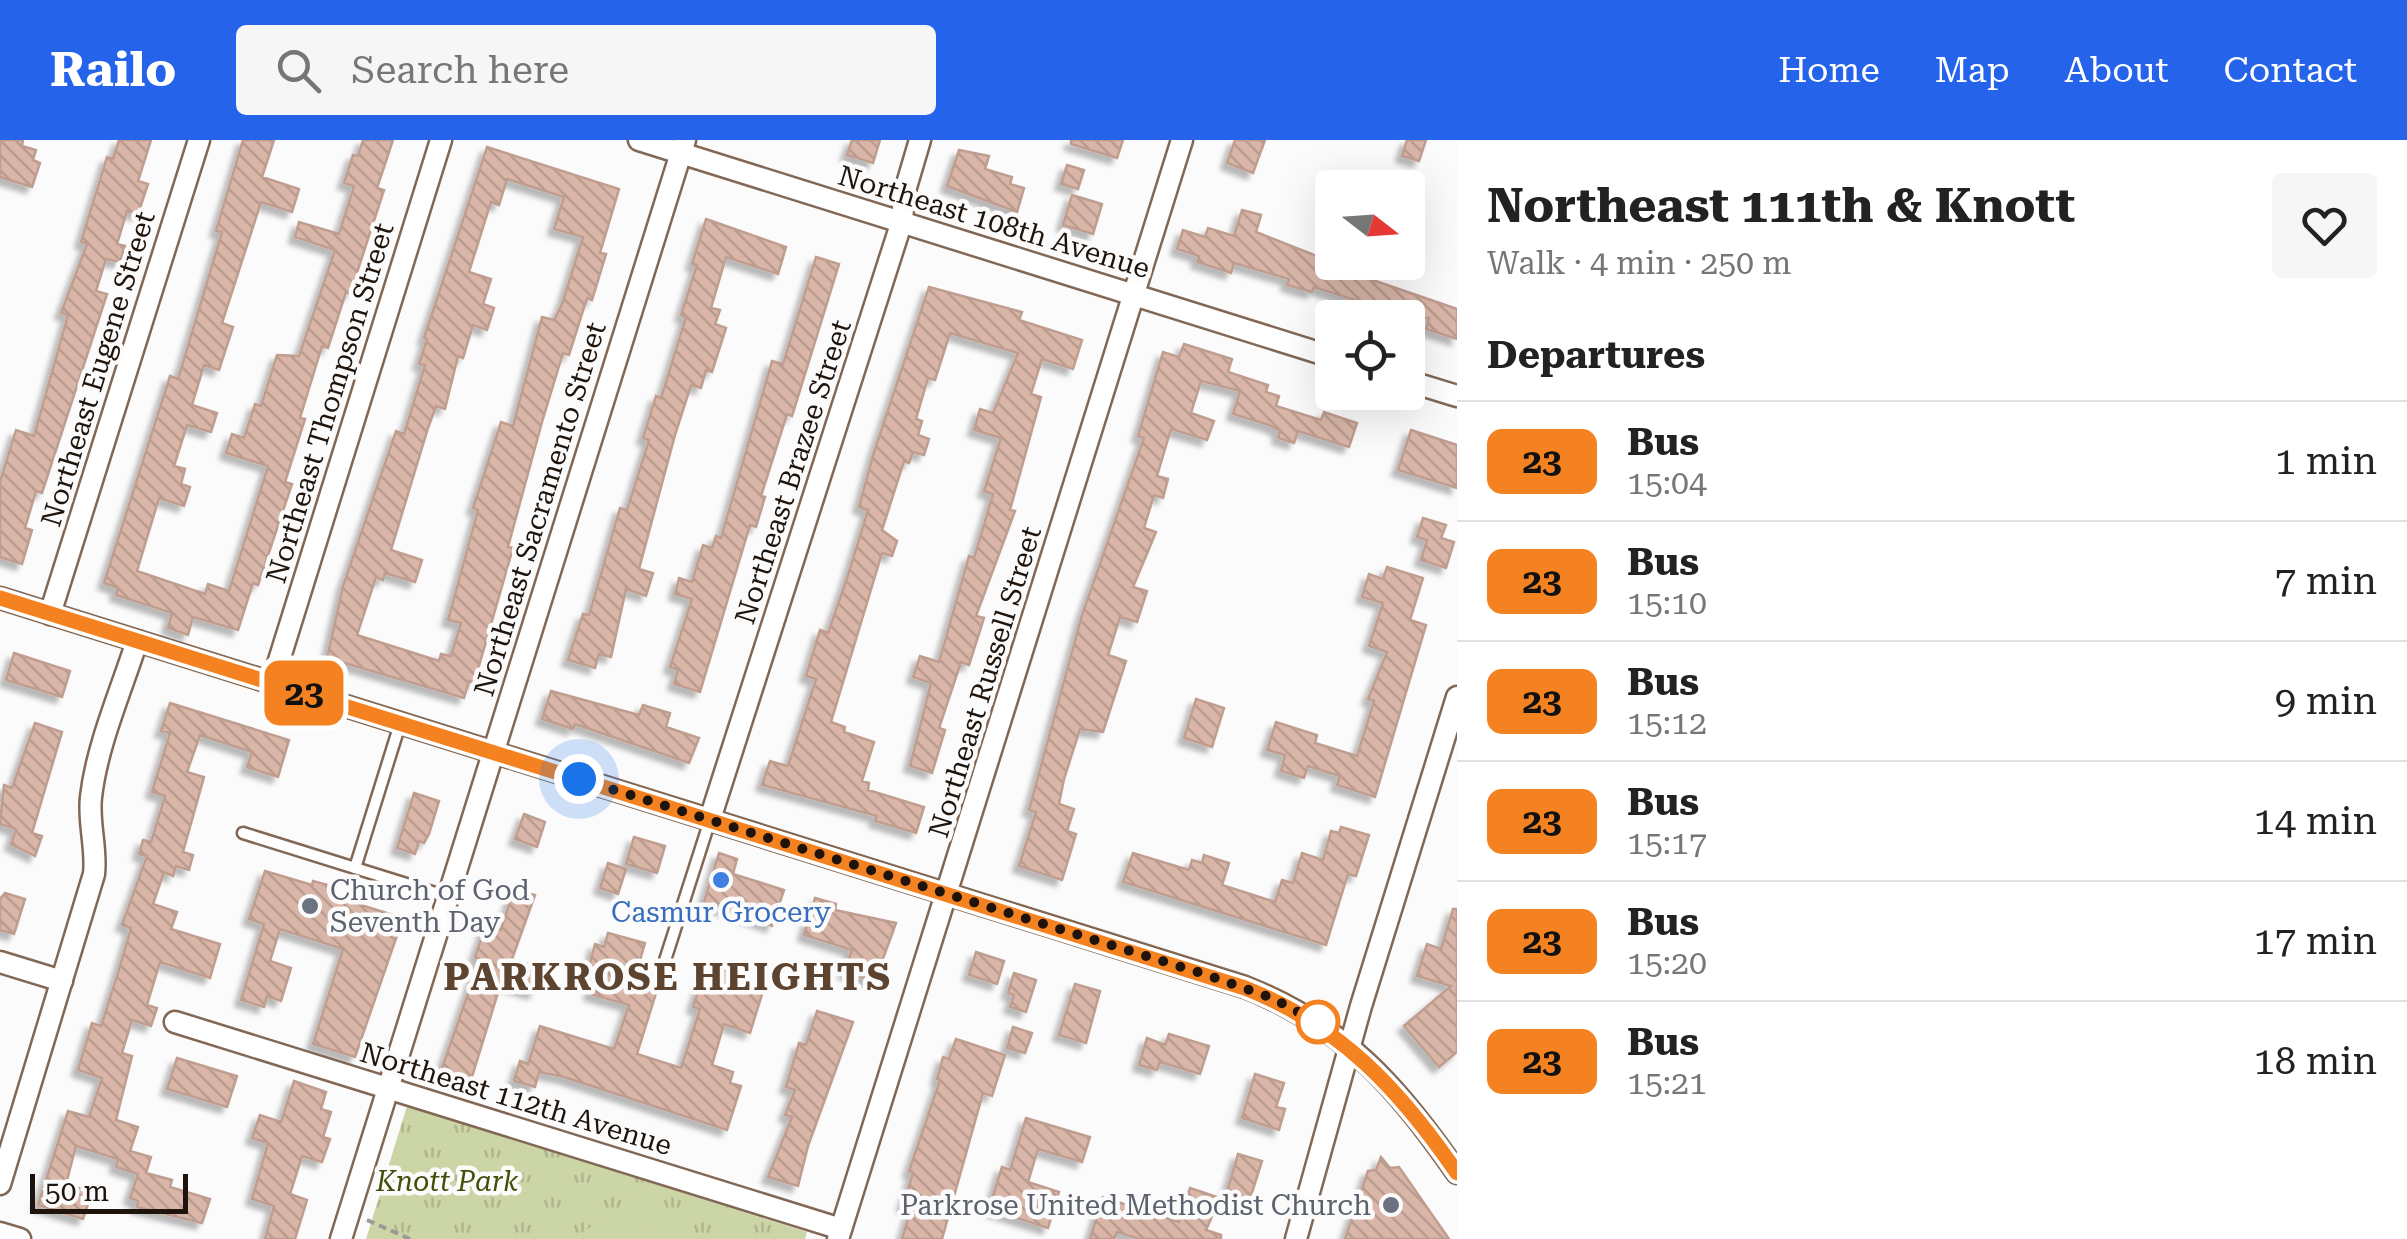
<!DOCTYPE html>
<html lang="en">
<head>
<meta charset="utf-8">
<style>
	:root { --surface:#fff; --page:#f6f6f6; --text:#222; --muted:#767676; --line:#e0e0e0; --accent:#2563eb }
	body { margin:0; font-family:"Roboto Serif",serif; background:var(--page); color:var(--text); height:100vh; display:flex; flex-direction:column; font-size:38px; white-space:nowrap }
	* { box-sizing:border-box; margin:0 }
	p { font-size:32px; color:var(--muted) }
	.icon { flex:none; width:55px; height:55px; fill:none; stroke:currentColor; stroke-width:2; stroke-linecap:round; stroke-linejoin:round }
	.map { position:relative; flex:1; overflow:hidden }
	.drawer { display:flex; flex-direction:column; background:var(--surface); width:950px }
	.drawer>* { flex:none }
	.badge { padding:0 20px; border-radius:15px; font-size:35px; line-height:65px }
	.needle { width:65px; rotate:107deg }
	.fabs { position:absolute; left:1315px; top:30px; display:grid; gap:20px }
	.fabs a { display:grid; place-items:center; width:110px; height:110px; border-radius:10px; background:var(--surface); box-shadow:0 10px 40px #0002; font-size:50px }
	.scale { position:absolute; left:30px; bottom:25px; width:158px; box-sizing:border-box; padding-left:10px; border:5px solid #1e140c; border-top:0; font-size:28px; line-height:35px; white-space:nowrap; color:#1e140c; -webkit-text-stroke:8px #fbfbfb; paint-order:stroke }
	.you { position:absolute; width:50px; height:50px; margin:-25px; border:8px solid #fff; border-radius:50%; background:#1a73e8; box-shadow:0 0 0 15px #1a73e833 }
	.map>.badge { position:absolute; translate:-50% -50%; box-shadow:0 0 0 5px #fff }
	h2 { padding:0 30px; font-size:38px; line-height:90px }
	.round { display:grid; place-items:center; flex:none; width:105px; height:105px; border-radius:10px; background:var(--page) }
	.head { display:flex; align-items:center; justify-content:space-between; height:170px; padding:0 30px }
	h1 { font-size:48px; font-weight:700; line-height:75px }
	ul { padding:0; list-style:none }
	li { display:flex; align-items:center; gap:30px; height:120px; padding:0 30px; border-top:2px solid var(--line) }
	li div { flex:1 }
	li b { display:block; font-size:38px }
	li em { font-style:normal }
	li .badge { min-width:110px; font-weight:700; text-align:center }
	header { display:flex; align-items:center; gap:60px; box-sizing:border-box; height:140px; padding:0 50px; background:var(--accent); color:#fff }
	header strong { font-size:48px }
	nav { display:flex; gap:55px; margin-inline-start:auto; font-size:35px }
	.search { width:700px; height:90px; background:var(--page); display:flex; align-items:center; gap:25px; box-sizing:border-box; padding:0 35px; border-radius:10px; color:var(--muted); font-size:38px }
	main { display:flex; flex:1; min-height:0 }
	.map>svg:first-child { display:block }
	.park { fill:url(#park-tufts) }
	.pitch { fill:#ccd5a5 }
	.building { fill:url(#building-back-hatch); stroke:#bf9d8f; stroke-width:2.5; fill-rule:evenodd; filter:url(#shadow) }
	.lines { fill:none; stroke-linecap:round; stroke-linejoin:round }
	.service-casing { stroke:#826854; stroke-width:15 }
	.minor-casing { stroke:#826854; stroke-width:25 }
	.path { stroke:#9d9996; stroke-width:4; stroke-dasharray:8 5; stroke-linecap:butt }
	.service { stroke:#fff; stroke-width:10 }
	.minor { stroke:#fff; stroke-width:20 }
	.line-casing { stroke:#fff; stroke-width:22 }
	.line { stroke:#f58220; stroke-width:15 }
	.walk { stroke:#1e140c; stroke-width:10; stroke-dasharray:0 18 }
	.shop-dot { fill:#3f7fe0; stroke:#fbfbfb; stroke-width:4 }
	.worship-dot { fill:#6b7280; stroke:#fbfbfb; stroke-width:4 }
	.stop-dot { fill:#fff; stroke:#f58220; stroke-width:5 }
	.labels { text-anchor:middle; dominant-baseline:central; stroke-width:9; stroke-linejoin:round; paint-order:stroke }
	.street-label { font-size:28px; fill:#1e140c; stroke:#fbfbfb }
	.worship-label { font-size:28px; fill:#5b616d; stroke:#fbfbfb; text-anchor:start }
	.shop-label { font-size:28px; fill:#366cbe; stroke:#fbfbfb }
	.park-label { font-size:28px; font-style:italic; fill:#444d09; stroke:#fbfbfb }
	.district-label { font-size:38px; font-weight:bold; letter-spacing:2.5px; fill:#5d4431; stroke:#fbfbfb }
</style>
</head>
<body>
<header>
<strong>Railo</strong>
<div class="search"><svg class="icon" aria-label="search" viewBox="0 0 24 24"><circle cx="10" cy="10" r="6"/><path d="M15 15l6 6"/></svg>Search here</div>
<nav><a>Home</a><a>Map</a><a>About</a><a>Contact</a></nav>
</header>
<main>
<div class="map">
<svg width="1457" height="1099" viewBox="0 0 1457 1099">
	<defs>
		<pattern id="park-tufts" width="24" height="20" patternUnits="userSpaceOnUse" patternTransform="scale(2.5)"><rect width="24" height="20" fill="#ccd5a5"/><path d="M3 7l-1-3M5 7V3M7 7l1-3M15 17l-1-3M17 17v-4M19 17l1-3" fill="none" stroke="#afb68d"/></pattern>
		<pattern id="building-back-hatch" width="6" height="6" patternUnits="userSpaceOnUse" patternTransform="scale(2.5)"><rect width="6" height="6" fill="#d9b6a8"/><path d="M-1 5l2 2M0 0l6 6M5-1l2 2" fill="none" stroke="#ba9c8f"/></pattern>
		<filter id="shadow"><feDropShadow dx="-6" dy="6" stdDeviation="2.5" flood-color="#0004"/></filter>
	</defs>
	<rect width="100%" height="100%" fill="#fbfbfb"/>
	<polygon class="park" points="407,966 807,1092 805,1099 366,1099"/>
	<polygon class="pitch" points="636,1056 658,1099 573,1099"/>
	<g class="building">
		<polygon points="0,0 23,0 22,6 36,10 33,20 40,23 32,47 0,37"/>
		<polygon points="119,0 151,0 138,41 148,44 138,74 127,71 117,104 125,106 120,122 106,119 96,151 107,154 42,353 36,351 25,388 32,390 22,424 0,417 0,342 16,290 34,296 68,175 61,173 87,104 81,102 107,17 113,19"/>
		<polygon points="243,0 274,0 262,37 299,49 292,72 261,62 222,183 233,187 219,230 204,225 192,265 217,273 211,292 187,285 174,326 185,329 181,344 190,347 184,366 159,358 137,431 205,454 208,444 229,451 268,326 226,313 232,294 244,298 255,264 261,266 277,215 299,216 335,110 295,97 299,82 339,94 354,46 344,43 353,15 358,16 363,0 393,0 377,48 384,50 350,154 346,152 328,208 322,206 300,278 305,279 285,342 292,344 258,445 253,443 238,490 193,477 188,495 168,488 172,473 116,455 118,448 104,443 170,236 178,239 222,92 216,91"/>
		<polygon points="852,0 880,0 873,23 847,15"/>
		<polygon points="1071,0 1123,0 1117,18 1071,4"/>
		<polygon points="1235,0 1265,0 1253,33 1227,23"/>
		<polygon points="1407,0 1426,0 1419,21 1402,16"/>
		<path d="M 487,7 L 619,49 L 600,113 L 606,114 L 592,160 L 587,158 L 569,215 L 563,213 L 542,282 L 508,407 L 513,408 L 474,543 L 469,541 L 464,558 L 327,518 L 343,446 L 396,291 L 404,294 L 425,225 L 419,224 L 427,199 L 424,198 ZM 507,39 L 564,57 L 554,89 L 583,97 L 562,164 L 554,180 L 542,177 L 513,286 L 501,282 L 473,368 L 478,370 L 448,480 L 461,483 L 451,516 L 441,514 L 439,521 L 357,495 L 376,437 L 383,440 L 385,433 L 415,442 L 422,420 L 391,410 L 428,288 L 436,266 L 445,269 L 458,216 L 463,218 L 473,185 L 487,190 L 494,168 L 483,164 L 491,139 L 469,132 L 491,62 L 499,65 Z"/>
		<polygon points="959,10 989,16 985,29 1012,37 1010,44 1024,48 1017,72 947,46"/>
		<polygon points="1067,25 1084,30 1078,49 1061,44"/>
		<polygon points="1072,55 1102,64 1093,94 1063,85"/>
		<polygon points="1242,70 1261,75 1256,92 1332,122 1360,126 1358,135 1457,169 1457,199 1426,189 1429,178 1379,178 1358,171 1361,162 1314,147 1312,152 1287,145 1289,139 1234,123 1231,133 1197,122 1199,116 1177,109 1183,90 1205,97 1208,88 1234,96"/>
		<polygon points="706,79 786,107 778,134 726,117 711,168 720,170 715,184 726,188 712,232 706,230 701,248 691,245 675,295 639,429 653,433 646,456 626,449 611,517 599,514 595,528 568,520 583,474 589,475 620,368 627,370 649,300 643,298 656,256 661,258 686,177 681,175 697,125 692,124"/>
		<polygon points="816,117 839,124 792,276 787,274 761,356 765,357 756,387 750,385 700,552 674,544 678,530 670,527 692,459 675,454 679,438 692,442 703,405 712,408 716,396 721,398 772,221 783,224"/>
		<polygon points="929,147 1022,172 1019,180 1082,200 1073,229 1042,219 1031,254 1041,257 1010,370 1015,371 976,476 984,478 969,525 961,522 939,588 945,590 932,633 910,626 931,543 913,537 920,516 939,522 969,416 974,418 993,354 984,351 1001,298 974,290 980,269 993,273 1018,213 950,193 935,240 928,238 916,279 922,281 918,295 929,299 924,315 913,312 909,323 904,321 882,390 897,401 892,416 882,413 831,582 845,587 844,592 874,602 862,641 869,643 868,650 924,667 916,693 875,681 877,676 762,645 770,621 787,626 790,620 816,539 806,536 820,490 828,493 846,441 868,370 859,367 874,312"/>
		<polygon points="1184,204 1232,219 1228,232 1268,245 1266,252 1279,256 1276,266 1321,280 1324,272 1357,283 1349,307 1298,291 1294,303 1278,298 1280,291 1269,285 1233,274 1240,251 1201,241 1191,273 1214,281 1207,300 1171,289 1157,336 1168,339 1163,358 1154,355 1144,388 1156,392 1133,447 1147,451 1137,482 1120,477 1108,515 1126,521 1103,592 1080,589 1064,639 1059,664 1074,669 1067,691 1076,694 1062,740 1019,726 1036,672 1029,670 1082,475 1144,298 1138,296 1163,212 1179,217"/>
		<polygon points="1411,290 1457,305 1457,348 1398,330"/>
		<polygon points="1423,378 1446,385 1441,398 1454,402 1446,428 1421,420 1427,400 1417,397"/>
		<polygon points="1387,427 1423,438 1410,480 1426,485 1375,657 1337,645 1340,636 1308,626 1304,638 1281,631 1285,615 1267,610 1276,582 1317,595 1315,603 1357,616 1374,561 1368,559 1387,512 1369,506 1383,463 1362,457 1369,434 1383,439"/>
		<polygon points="14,513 70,531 62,557 6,540"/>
		<polygon points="551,551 639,575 643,565 670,573 666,587 699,598 689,623 575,584 573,589 542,579"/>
		<polygon points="1196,559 1224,568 1212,607 1184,598"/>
		<polygon points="170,563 289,600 278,637 247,627 252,612 200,595 187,632 204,637 183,712 193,715 189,730 176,726 173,736 164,732 153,764 177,772 171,789 220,804 210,838 160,822 147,865 157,868 151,886 132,880 122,913 132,916 116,980 138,987 130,1011 151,1017 146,1033 172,1040 170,1047 210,1059 202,1083 137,1067 138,1061 130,1058 138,1034 116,1027 118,1019 76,1006 66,1044 92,1052 83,1079 38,1065 68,971 89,977 102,938 78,930 92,883 101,886 117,836 131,788 122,785 147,716 139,714 143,700 151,702 165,656 152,652 170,593 161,591"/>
		<polygon points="35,583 62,592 32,693 42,696 35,716 11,704 16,689 0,684 4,645 12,648"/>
		<polygon points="414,653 439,661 429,694 424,703 419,701 415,714 397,708"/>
		<polygon points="524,674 545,682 537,707 515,699"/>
		<polygon points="1341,687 1369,695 1356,736 1348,734 1326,805 1123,742 1133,713 1189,730 1192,720 1202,723 1204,715 1229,723 1222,745 1275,762 1282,740 1293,743 1302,713 1323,720 1331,691 1339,693"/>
		<polygon points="634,697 665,706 657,733 626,724"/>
		<polygon points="719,713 737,719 733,734 784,750 772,786 704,762"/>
		<polygon points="608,723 626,729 618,754 600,748"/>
		<polygon points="265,731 312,745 313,741 332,746 329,755 403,778 355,917 313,904 343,809 280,789 270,821 291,828 281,861 267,856 264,867 241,860 264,784 249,779"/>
		<polygon points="514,749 535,755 512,819 542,828 534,853 501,843 471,940 441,931 480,819 475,817 486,785 501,790"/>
		<polygon points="5,753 25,759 14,794 0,790 0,759"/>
		<polygon points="815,758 836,764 835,770 896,783 875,841 844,832 852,810 804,795"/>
		<polygon points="1453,769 1457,769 1457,912 1439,927 1404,886 1451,846 1417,836 1427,804 1441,809"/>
		<polygon points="608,793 645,803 634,840 657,850 637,914 681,928 700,869 693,867 707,823 732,830 729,841 763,851 750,893 724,884 712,925 733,932 730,943 741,946 727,990 564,937 539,932 535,947 514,941 520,921 528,924 540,886 614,909 629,865 590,854 596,833 588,831 595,804 604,807"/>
		<polygon points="976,812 1004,821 997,844 969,835"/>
		<polygon points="1014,833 1036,840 1026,872 1010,867 1014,855 1008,853"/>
		<polygon points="1075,844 1100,851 1086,903 1059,895"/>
		<polygon points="817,871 853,882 808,1006 798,1046 768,1037 792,977 785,975 795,950 786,947 799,903 806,905"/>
		<polygon points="1013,887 1032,893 1025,913 1007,908"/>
		<polygon points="1169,894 1209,906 1200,934 1160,922 1157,930 1139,925 1147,898 1165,905"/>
		<polygon points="956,899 1005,915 992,956 983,953 942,1099 902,1099 911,1069 903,1066 913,1033 909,1031 940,940 937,939 943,917 949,919"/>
		<polygon points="177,918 237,936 227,967 167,949"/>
		<polygon points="1255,934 1284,943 1276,967 1285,969 1279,990 1242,978"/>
		<polygon points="294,941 326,952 321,969 331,972 323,997 330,999 322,1022 302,1016 290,1054 307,1060 295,1099 265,1099 274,1066 252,1059 268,1003 252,998 260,975 281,982"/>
		<polygon points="1026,978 1090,997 1082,1022 1038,1009 1028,1042 1059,1052 1048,1088 989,1069 1002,1027 1010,1030"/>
		<polygon points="1238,1014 1262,1021 1250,1059 1227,1052"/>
		<polygon points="1381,1017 1390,1028 1399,1027 1449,1099 1345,1099 1368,1031 1376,1030"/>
		<polygon points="1190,1048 1220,1058 1206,1090 1221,1095 1221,1099 1140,1099 1117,1092 1114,1099 1090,1099 1103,1057 1179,1082"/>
	</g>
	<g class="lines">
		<g class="service-casing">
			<g id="service">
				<polyline points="243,693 448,757"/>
				<polyline points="355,728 400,584"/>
				<polyline points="659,839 710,680"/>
			</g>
		</g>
		<g class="minor-casing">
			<g id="minor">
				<polyline points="639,0 1332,217"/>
				<polyline points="1408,241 1457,256"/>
				<path d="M 0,458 L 1245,847 C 1345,887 1397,946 1457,1033"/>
				<polyline points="50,474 199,0"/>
				<polyline points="272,543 441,0"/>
				<polyline points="710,679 902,81 904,54 920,0"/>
				<polyline points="0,822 62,841"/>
				<polyline points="175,882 841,1089"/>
				<path d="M 0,1044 L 94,734 C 97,708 88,683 91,657 C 97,605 121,551 137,501"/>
				<polyline points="0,1093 20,1099"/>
				<polyline points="341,1099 685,0"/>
				<polyline points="838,1099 1182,0"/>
				<polyline points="1296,1099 1361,866 1457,557"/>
			</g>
		</g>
		<polyline class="path" points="367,1080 410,1099"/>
		<use href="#service" class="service"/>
		<use href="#minor" class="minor"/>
	</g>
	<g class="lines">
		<g class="line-casing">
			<path id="line" d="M 0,458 L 1245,848 C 1341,886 1400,950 1457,1033"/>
		</g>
		<use href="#line" class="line"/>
		<polyline class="walk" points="579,639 1207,835 1272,858 1324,886 1318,882"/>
	</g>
	<circle class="shop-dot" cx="721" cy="740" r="10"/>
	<g class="worship-dot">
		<circle cx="310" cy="766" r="10"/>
		<circle cx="1391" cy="1065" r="10"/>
	</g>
	<circle class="stop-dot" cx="1318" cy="882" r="20"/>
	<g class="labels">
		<g class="street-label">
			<text transform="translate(994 82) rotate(17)">Northeast 108th Avenue</text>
			<text transform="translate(98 229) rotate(-73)">Northeast Eugene Street</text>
			<text transform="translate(330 263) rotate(-73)">Northeast Thompson Street</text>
			<text transform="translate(793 332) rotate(-72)">Northeast Brazee Street</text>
			<text transform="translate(540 369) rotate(-73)">Northeast Sacramento Street</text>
			<text transform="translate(985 542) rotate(-73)">Northeast Russell Street</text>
			<text transform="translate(516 959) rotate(17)">Northeast 112th Avenue</text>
		</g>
		<g class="worship-label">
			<text x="330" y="750">Church of God<tspan x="330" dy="32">Seventh Day</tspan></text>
			<text x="1371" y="1065" text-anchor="end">Parkrose United Methodist Church</text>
		</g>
		<g class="shop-label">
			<text x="721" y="772">Casmur Grocery</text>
		</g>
		<g class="park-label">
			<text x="447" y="1041">Knott Park</text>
		</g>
		<g class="district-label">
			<text x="668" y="837">PARKROSE HEIGHTS</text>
		</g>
	</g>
</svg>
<div class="fabs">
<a><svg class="needle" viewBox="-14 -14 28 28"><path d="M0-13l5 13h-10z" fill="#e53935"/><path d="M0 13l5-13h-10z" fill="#767676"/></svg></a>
<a><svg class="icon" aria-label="locate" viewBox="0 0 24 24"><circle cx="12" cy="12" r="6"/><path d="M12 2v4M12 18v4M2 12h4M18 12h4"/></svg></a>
</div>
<div class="scale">50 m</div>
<div class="you" style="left:579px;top:639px"></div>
<b class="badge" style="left:304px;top:553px;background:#f58220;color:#111">23</b>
</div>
<section class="drawer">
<div class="head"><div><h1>Northeast 111th &amp; Knott</h1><p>Walk · 4 min · 250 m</p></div><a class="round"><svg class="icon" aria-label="heart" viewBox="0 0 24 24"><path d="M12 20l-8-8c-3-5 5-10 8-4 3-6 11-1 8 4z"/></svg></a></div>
<h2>Departures</h2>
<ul>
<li><span class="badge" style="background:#f58220;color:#111">23</span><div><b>Bus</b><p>15:04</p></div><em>1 min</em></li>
<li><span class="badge" style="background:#f58220;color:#111">23</span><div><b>Bus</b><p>15:10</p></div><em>7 min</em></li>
<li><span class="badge" style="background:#f58220;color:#111">23</span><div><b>Bus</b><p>15:12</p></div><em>9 min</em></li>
<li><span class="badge" style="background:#f58220;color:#111">23</span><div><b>Bus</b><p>15:17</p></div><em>14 min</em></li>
<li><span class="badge" style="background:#f58220;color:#111">23</span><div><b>Bus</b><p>15:20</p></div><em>17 min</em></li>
<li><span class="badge" style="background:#f58220;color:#111">23</span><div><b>Bus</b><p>15:21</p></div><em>18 min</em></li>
</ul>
</section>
</main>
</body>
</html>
